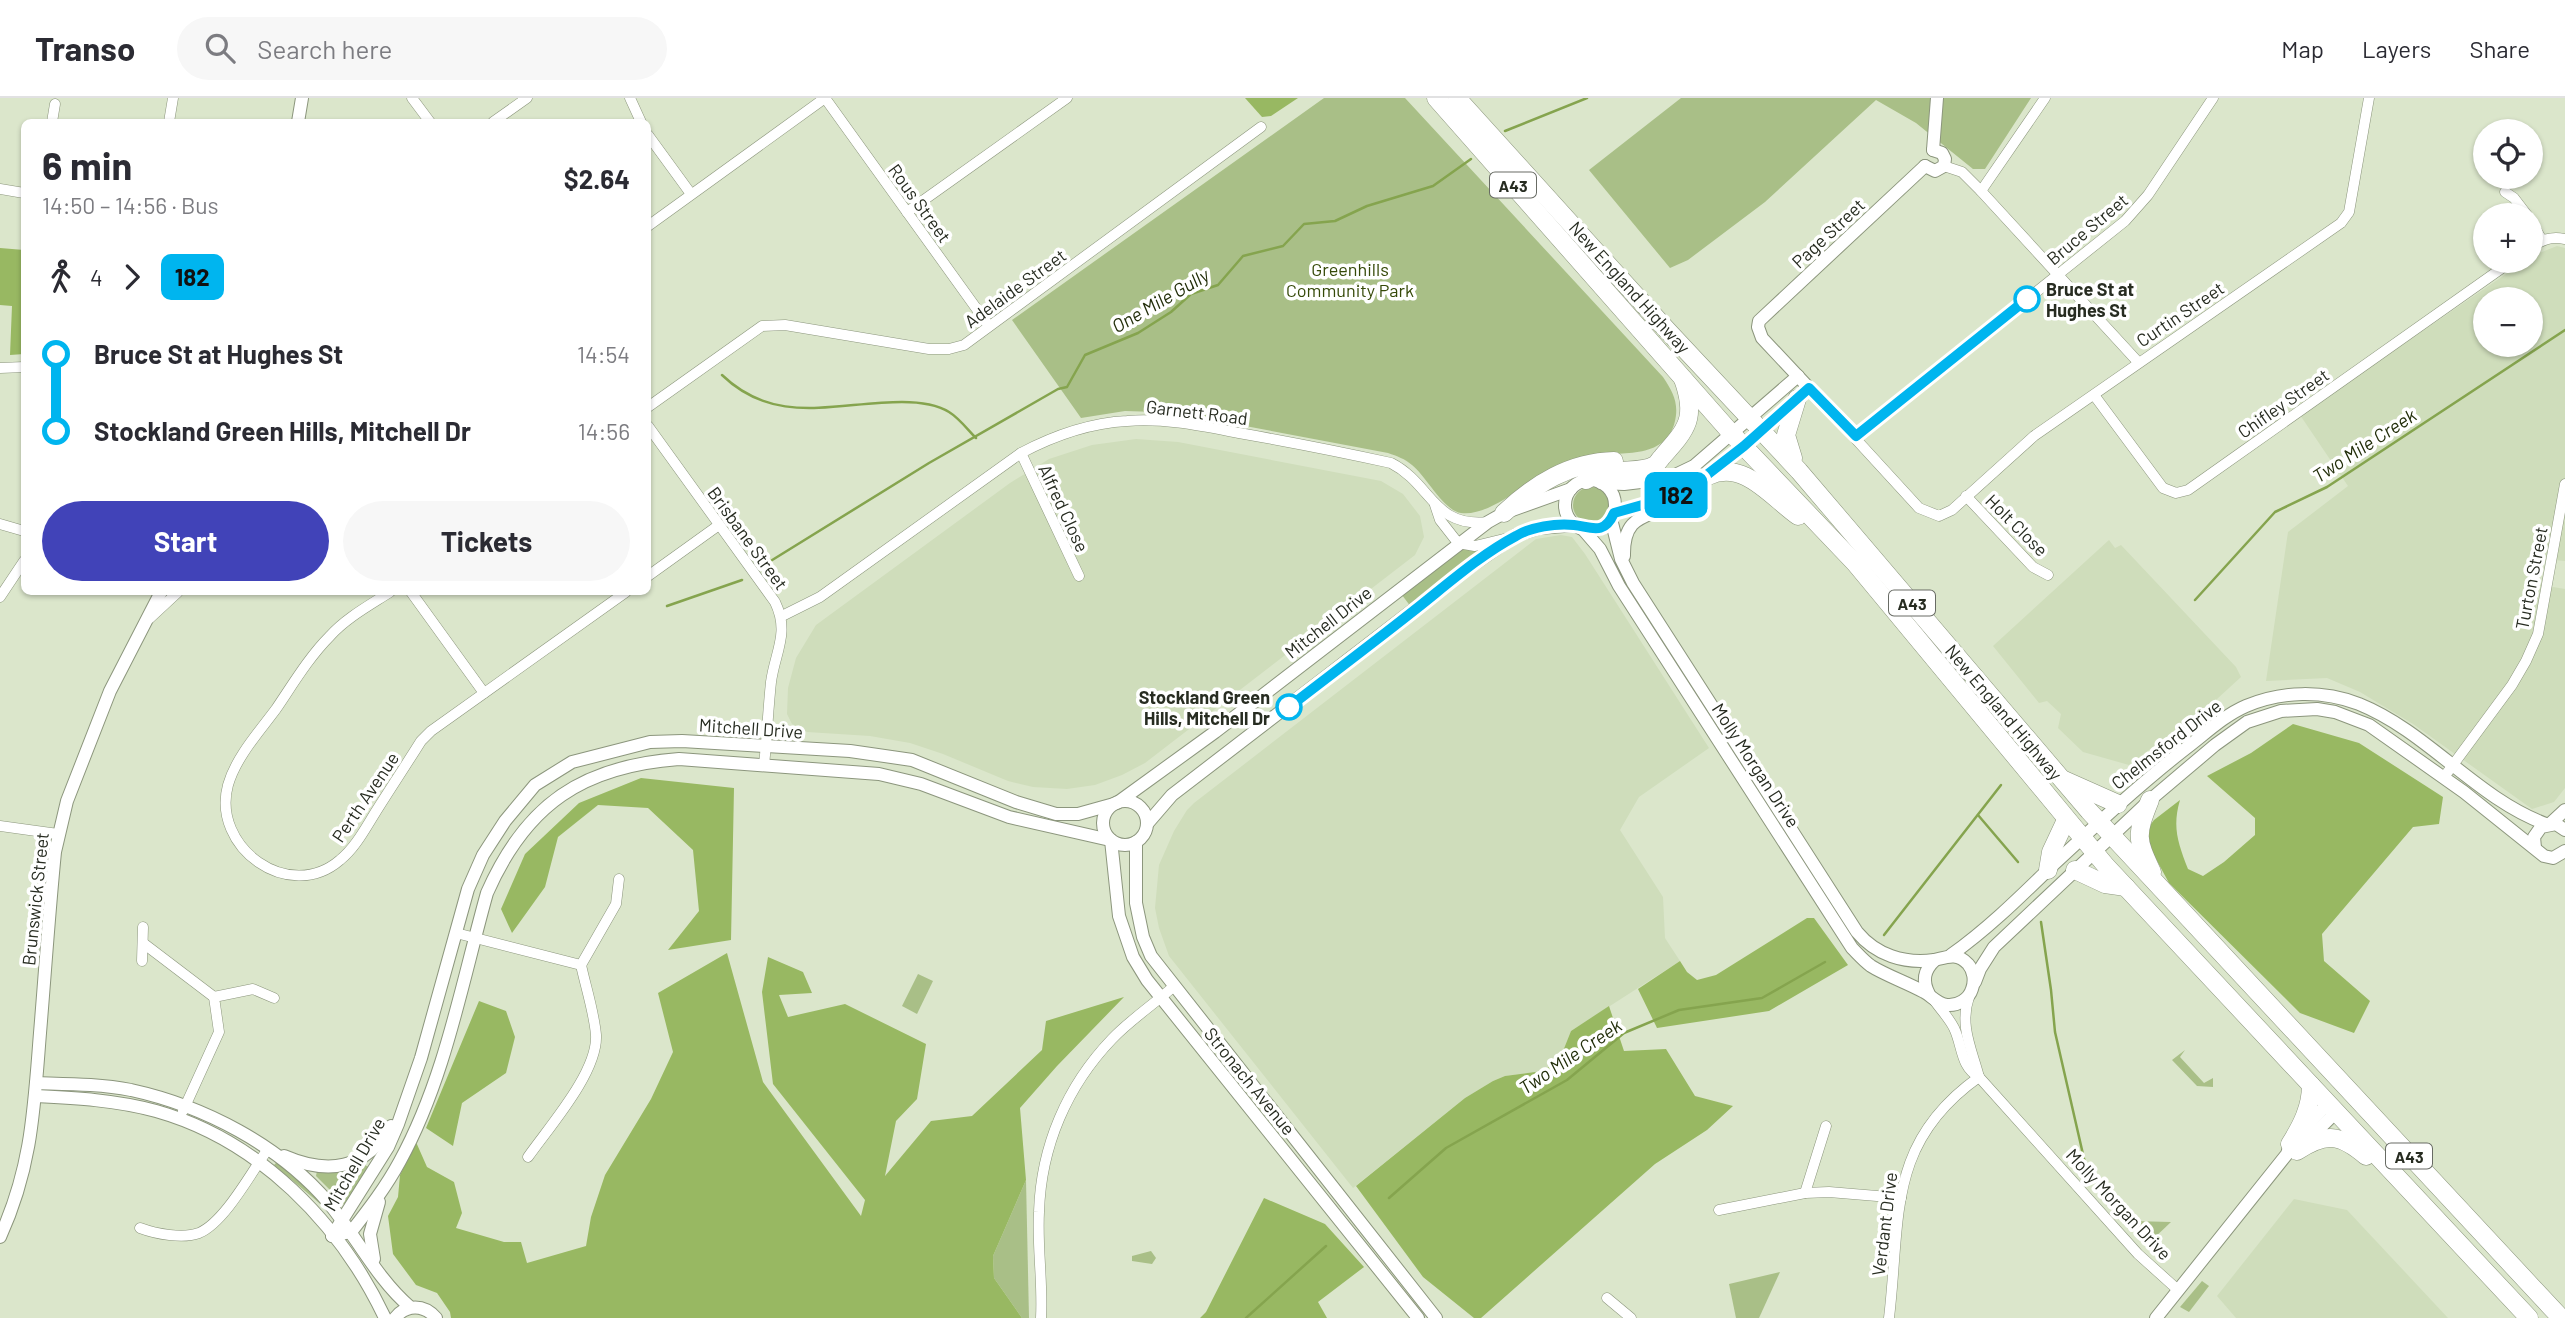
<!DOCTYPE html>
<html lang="en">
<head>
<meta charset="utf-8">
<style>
	:root { --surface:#fff; --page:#f7f7f7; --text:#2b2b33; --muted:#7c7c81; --line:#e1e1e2; --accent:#4143b8 }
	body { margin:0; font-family:Barlow,sans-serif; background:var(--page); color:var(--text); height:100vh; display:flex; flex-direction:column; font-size:26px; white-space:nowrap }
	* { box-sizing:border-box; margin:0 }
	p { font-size:23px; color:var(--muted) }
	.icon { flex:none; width:38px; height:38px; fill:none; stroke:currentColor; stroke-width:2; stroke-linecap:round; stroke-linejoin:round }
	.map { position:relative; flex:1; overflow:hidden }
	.panel { position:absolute; left:21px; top:21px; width:630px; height:476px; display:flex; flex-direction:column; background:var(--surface); border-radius:10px; box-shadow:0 2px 5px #0004 }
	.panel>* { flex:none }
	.badge { padding:0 14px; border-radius:10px; font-size:24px; line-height:46px }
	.fabs { position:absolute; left:2473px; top:21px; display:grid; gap:14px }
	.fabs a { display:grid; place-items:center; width:70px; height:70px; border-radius:50%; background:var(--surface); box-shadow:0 2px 5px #0004; font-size:35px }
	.map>.badge { position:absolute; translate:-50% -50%; box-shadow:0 0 0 4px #fff }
	.legs { display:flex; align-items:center; gap:10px; height:77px; padding:0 21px; font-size:23px }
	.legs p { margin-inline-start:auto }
	.summary { display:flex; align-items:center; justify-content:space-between; height:119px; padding:0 21px }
	h1 { font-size:38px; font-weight:700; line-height:52px }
	.button { display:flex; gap:14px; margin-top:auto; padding:14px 21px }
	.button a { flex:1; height:80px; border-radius:42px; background:var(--accent); color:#fff; font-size:28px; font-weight:700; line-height:80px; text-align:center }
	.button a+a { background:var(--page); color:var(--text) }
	ul { padding:0 21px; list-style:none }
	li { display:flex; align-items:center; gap:24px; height:77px; font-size:26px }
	li i { display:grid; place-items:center; width:10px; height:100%; margin:0 9px; background:currentColor }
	li i::after { content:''; width:18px; height:18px; margin:-9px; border:5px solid; border-radius:50%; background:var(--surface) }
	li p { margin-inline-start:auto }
	li:first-child i { background:linear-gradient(#0000 50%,currentColor 0) }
	li:last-child i { background:linear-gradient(currentColor 50%,#0000 0) }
	header { display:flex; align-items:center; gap:42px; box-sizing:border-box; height:98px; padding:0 35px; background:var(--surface); border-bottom:2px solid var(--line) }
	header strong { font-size:33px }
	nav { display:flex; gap:38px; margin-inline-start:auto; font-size:24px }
	.search { width:490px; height:63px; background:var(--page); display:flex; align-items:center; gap:18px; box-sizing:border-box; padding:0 24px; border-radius:38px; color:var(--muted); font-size:26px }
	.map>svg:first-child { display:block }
	.built { fill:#cfddbb; fill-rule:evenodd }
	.green { fill:#a9bf87 }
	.forest { fill:#98b862 }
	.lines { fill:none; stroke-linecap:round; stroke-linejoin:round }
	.stream { stroke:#85a44e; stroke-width:2.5 }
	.street-casing { stroke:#8c967d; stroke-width:11 }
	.secondary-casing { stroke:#8c967d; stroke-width:14 }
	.highway-casing { stroke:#8c967d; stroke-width:19 }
	.street { stroke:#fff; stroke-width:10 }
	.secondary { stroke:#fff; stroke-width:12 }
	.highway { stroke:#fff; stroke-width:18 }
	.line-1-casing { stroke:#fff; stroke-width:16 }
	.line-1 { stroke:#00b5ef; stroke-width:10 }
	.stop-1-dot { fill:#fff; stroke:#00b5ef; stroke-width:3.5 }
	.labels { text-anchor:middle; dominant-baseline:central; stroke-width:7; stroke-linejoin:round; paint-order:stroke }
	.shield { fill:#fff; stroke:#686b64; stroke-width:2 }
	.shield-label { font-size:16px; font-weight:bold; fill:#272c21 }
	.street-label { font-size:18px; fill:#272c21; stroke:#fff }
	.park-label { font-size:18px; fill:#354908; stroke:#fff }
	.stop-label { font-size:18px; font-weight:bold; fill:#272c21; stroke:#fff; text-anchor:start }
	.water-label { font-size:19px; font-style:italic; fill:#222e0a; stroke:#fff }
</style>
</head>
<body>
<header>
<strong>Transo</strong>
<div class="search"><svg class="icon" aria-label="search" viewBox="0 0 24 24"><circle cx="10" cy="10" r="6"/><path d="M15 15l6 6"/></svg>Search here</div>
<nav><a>Map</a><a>Layers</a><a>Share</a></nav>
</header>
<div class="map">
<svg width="2565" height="1220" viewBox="0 0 2565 1220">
	<rect width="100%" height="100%" fill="#dbe6cb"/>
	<g class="built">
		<path d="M 2557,148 L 2565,150 L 2565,463 L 2539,461 L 2535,486 L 2565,491 L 2565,690 L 2554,704 L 2532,711 L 2413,626 L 2360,594 L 2327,580 L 2266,583 L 2288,434 L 2348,388 L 2300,317 L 2525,163 L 2530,163 L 2531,159 L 2534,157 ZM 2485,201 L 2530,201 L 2530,247 L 2485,247 Z"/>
		<polygon points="1136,341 1178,344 1381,383 1403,396 1420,418 1424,439 1415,457 1145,665 1122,677 1095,687 1067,691 1033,689 1008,683 943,656 910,645 870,638 807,634 792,626 787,616 788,590 796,560 816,527 1010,385 1049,361 1092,347"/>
		<polygon points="1561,437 1572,439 1585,456 1709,650 1639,699 1620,732 1663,799 1665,840 1680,863 1571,933 1561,958 1552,967 1542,973 1505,978 1493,983 1465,1000 1353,1090 1169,858 1159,830 1155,810 1159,767 1174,733 1187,712 1194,705 1536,441"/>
		<polygon points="2109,442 2115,450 2121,447 2236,569 2241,579 2217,601 2129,667 2083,654 2058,630 2061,616 2047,603 2039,605 1993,548"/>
		<polygon points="2294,1101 2347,1112 2448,1220 2236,1220 2217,1198"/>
	</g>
	<g class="green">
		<path d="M 1324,0 L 1405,0 L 1663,279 C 1673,294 1679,305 1675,323 C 1666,364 1617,352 1588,359 C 1576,362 1563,367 1552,372 C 1526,383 1490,419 1461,415 C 1444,413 1426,378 1412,367 C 1405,361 1397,358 1388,355 L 1192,318 L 1157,314 L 1125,313 L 1081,320 L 1012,222 Z"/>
		<polygon points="1681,0 2031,0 1985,71 1973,71 1916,25 1876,2 1765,104 1688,162 1670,170 1589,72"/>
		<circle cx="1591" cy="407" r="18"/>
		<polygon points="1461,451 1481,452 1481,456 1411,509 1402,497"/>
		<polygon points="918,876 933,883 917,916 902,908"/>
		<polygon points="2185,952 2180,959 2204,985 2213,980 2213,989 2197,988 2172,962"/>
		<polygon points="277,1064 283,1066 330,1114 274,1067"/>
		<polygon points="360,1065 371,1070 345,1107 316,1078 317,1073"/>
		<polygon points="1026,1082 1029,1220 1022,1220 994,1180 993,1158"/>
		<polygon points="2132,1123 2171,1124 2152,1142"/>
		<polygon points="1151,1153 1156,1160 1152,1166 1132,1163 1132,1158"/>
		<polygon points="1780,1174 1759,1220 1736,1220 1729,1186"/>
		<polygon points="2202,1183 2209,1188 2189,1214 2180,1209"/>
	</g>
	<g class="forest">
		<polygon points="1245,0 1298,0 1271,18 1262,19"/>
		<polygon points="0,150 24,152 24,256 10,257 12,208 0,207"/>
		<path d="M 2293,626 L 2359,645 L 2443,699 L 2439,726 L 2413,729 L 2322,836 L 2324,863 L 2370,903 L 2354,935 L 2300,915 L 2169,785 L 2143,737 L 2154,722 L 2180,702 C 2172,729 2178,745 2188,771 L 2203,778 L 2224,764 L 2255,737 L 2255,720 L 2207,678 L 2251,655 Z"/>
		<polygon points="641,680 734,690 731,842 668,852 699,813 693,752 648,710 598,707 558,739 545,789 512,835 501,811 525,756 579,705"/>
		<polygon points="1807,820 1814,820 1848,867 1769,913 1657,930 1638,891 1680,863 1687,874 1697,882 1716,877"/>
		<polygon points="727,855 763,984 861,1118 865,1102 773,986 762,894 768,859 803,874 812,895 779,897 788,919 845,906 926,946 917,1001 896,1023 885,1078 931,1023 972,1018 1042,952 1046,923 1124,899 1057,968 1020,1010 1026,1082 993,1158 994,1180 1022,1220 451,1220 450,1214 437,1195 416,1187 393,1156 388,1118 398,1099 400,1077 416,1044 427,1069 454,1084 462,1115 456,1130 504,1144 521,1144 527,1165 586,1148 591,1119 605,1077 651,1001 673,954 658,895"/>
		<polygon points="479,903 506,913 515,939 506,975 462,1005 453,1048 426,1030"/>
		<polygon points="1609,908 1624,953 1666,951 1695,998 1733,1008 1707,1032 1655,1066 1481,1220 1474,1220 1423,1179 1356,1088 1465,1000 1493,983 1505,978 1542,973 1552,967 1561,958 1571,933"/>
		<polygon points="1264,1100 1325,1126 1364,1169 1318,1204 1327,1220 1200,1220 1206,1214"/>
	</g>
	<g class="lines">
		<g class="stream">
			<polyline points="1505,33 1587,0"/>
			<path d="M 722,277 C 776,329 836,304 902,304 C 917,304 936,306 949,314 C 959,320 968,332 976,340"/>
			<polyline points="769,464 929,365 1058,291 1067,289 1085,257 1138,235 1171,214 1191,196 1218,187 1243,158 1283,148 1304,126 1335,123 1367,108 1433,88 1471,61"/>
			<polyline points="2195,502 2275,414 2327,389 2565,232"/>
			<polyline points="667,508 742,482"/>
			<polyline points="1978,717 2018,764"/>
			<polyline points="2041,824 2051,892 2055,934 2085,1065"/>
			<polyline points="1884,837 2001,687"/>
			<polyline points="1389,1100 1446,1050 1567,982 1624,935 1679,912 1762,900 1825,864"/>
			<polyline points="1246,1220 1326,1148"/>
		</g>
		<g class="street-casing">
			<g id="street">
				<polyline points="412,0 430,24"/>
				<polyline points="630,0 641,24"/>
				<polyline points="825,0 989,228"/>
				<polyline points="52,24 55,6"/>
				<polyline points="169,24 173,0"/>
				<polyline points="493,24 527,0"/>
				<polyline points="648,37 691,96"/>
				<polyline points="1944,68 1962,74 1981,93 2138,264"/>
				<polyline points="0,91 24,95"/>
				<polyline points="1981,93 2045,0"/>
				<polyline points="2505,94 2514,100 2527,117"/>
				<polyline points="907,114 1067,0"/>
				<polyline points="2530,122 2542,142"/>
				<polyline points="648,128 825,0"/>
				<path d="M 2530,150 C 2542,142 2550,138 2565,141"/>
				<polyline points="0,270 24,269"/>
				<polyline points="1809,290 1919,410 1939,418 1952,412 2034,338 2341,125 2349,114 2369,0"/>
				<polyline points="2094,297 2163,390 2176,395 2188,392 2512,163"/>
				<polyline points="648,309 762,228 785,227 929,251 949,251 964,247 1261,29"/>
				<path d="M 648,328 L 775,504 C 790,535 775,554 771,584 C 768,612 767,640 764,667"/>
				<polyline points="1856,338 2125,123 2148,97 2213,0"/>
				<polyline points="1021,355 1079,478"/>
				<polyline points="1966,398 2033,469 2048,477"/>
				<polyline points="1435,407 1440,422 1458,445 1475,448 1508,440"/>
				<polyline points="0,426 24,433"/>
				<polyline points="648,478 719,427"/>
				<path d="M 390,494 C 370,507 346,520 330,538 C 309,559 293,586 276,611 C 259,634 236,659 228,687 C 211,749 289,806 340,762 C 355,750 365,731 375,715 C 390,691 406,667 421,643 L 431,633 L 626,494"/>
				<polyline points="411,494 484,595"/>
				<polyline points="0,499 24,463"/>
				<path d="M 782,518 L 820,499 L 1021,355 C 1055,337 1089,325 1127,323 C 1165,320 1202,328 1239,335 C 1290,344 1341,354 1391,365 C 1432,386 1433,430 1488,424"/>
				<polyline points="150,520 178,494"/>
				<polyline points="2444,679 2512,587 2526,563 2538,536 2565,386"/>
				<polyline points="0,728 58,736"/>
				<path d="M 456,835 L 581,867 C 586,890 594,914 596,937 C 598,974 549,1029 528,1059"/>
				<polyline points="143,845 214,899"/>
				<polyline points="142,863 143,829"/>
				<polyline points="581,867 616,806 619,781"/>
				<path d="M 1969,899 C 1959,927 1972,952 1979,979"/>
				<path d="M 1934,902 C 1941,912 1949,920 1954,930 C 1963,949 1960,968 1979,979 L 2138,1156 L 2178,1192"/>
				<polyline points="183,1013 219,934 214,899 253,891 274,900"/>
				<polyline points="1805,1095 1826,1028"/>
				<polyline points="1719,1112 1805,1095 1829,1094 1901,1100"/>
				<path d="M 140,1130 C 156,1136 183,1141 199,1135 C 225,1124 252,1073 268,1051"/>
				<polyline points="1607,1200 1631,1220"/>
				<path d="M 1041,1220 C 1043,1184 1037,1149 1039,1114 C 1041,1048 1067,988 1112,941 C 1130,922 1153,907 1173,889"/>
				<path d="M 1889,1220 C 1901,1119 1886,1045 1979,979"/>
			</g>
		</g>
		<g class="secondary-casing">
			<g id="secondary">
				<polyline points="298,24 302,0"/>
				<polyline points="1933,52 1937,0"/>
				<polyline points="1925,68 1935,73 1944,68 1945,61 1942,55 1933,52"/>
				<circle cx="1590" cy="407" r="25"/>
				<polyline points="1601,385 1624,386 1657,382 1669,380 1694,368 1798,278"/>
				<polyline points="1614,415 1667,400 1690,390 1744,348 1809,290 1762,240 1758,229 1759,223 1925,68"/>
				<path d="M 1581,429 L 1600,451 L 1619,488 L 1852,850 C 1858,856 1864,863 1871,868 C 1885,877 1908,885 1924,894 C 1932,898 1937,906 1947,907 C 1958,908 1969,901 1972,891 C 1975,883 1974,873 1968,866 C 1957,854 1947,859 1934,862 C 1904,866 1876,857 1857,834 L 1633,485 L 1621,461 L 1611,421"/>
				<path d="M 1624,458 C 1623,406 1659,425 1685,395"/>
				<circle cx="1125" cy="725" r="22"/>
				<polyline points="1117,705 1215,634 1488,424 1504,415 1571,391"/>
				<polyline points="2551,725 2565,712"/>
				<polyline points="1147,726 1172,697 1461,475 1516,437 1539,430 1576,427"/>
				<polyline points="1111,742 1119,818 1133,859 1147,882 1418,1220"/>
				<polyline points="1136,744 1136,805 1143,839 1151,858 1436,1220"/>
				<polyline points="2535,750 2534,739 2541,729 2556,726 2565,732"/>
				<path d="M 1951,857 C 1989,830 2021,798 2054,766 C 2097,726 2139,687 2185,651 C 2205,636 2223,618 2246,608 C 2282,593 2322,592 2359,606 C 2428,634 2476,700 2546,726"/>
				<polyline points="1975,884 1980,871 1994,849 2150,702 2215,647 2247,624 2281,613 2317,611 2335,614 2369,627 2464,694 2544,758 2553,760 2565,753"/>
				<path d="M 1929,896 C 1922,883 1924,872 1935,862"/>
				<path d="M 36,985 C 68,986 100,986 131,992 C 204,1008 279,1047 328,1104 C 356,1138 377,1181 410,1209"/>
				<path d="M 35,998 C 75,1000 116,1002 156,1013 C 259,1042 340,1125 385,1220"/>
				<polyline points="2305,1045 2337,1013"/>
				<path d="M 284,1058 C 328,1077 365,1072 391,1028"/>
				<polyline points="332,1138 388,1049 398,1026 421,960 468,791 483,757 505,723 535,687 572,664 650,644 682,643 850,653 912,662 1016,704 1056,716 1078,716 1114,706"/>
				<path d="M 332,1138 L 351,1134 C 369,1111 386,1089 400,1063 C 445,981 462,884 487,795 C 526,706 583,668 679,661 L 879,676 L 921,686 L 1009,719 L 1110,742"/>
				<path d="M 0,1139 C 32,1069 34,1010 40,935 C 45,875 49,814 55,754 L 67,703 L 110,593 L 161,494"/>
				<polyline points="374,1161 370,1136 379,1104"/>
				<path d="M 395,1220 C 406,1206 424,1206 436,1220"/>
				<polyline points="2156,1220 2287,1056 2290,1046 2328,1005"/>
			</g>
		</g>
		<g class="highway-casing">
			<g id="highway">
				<polyline points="1436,0 1732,336 1855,465 2106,768 2529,1220"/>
				<polyline points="1457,0 1667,232 1799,373 2089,713 2561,1220"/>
				<polyline points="1793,360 1786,337 1797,301"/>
				<path d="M 1708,378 C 1744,361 1771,399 1798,418"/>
				<path d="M 1586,382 C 1611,367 1640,377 1655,367 C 1657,366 1661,360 1662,359 C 1687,331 1697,320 1683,281"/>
				<path d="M 1504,415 C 1535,386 1570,364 1614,363"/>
				<polyline points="2064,682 2118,706"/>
				<path d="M 2150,702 C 2136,737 2136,740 2152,774"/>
				<polyline points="2048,772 2051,754 2066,722"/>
				<polyline points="2075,772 2105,786 2126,789"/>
				<path d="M 2290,1046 C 2302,1027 2311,1009 2311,987"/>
				<path d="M 2297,1053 C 2326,1034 2340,1036 2366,1058"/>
			</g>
		</g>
		<use href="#street" class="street"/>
		<use href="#secondary" class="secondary"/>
		<use href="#highway" class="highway"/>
	</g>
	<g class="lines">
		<g class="line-1-casing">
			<path id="line-1" d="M 1289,609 C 1333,575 1377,542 1421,507 C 1451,483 1482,456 1516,438 C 1531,429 1556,425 1574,427 C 1591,429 1604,438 1614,415 L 1667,400 L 1690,390 L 1744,348 L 1809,290 L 1856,338 L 2027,201"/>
		</g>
		<use href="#line-1" class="line-1"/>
	</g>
	<g class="stop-1-dot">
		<circle cx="2027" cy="201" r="12"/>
		<circle cx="1289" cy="609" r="12"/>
	</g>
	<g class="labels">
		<g class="shield">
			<rect x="1490" y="74.5" width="46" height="25" rx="5"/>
			<rect x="1889" y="492.5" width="46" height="25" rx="5"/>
			<rect x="2386" y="1045.5" width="46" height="25" rx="5"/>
		</g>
		<g class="shield-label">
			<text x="1513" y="87">A43</text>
			<text x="1912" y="505">A43</text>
			<text x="2409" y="1058">A43</text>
		</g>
		<g class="street-label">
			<text transform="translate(920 105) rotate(54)">Rous Street</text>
			<text transform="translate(2087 131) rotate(-40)">Bruce Street</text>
			<text transform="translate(1828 135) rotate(-43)">Page Street</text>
			<text transform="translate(1630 189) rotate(48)">New England Highway</text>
			<text transform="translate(1015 190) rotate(-36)">Adelaide Street</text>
			<text transform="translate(2180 216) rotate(-34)">Curtin Street</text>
			<text transform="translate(2283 305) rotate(-35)">Chifley Street</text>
			<text transform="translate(1197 314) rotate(7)">Garnett Road</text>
			<text transform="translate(1064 410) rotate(65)">Alfred Close</text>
			<text transform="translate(2017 427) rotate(45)">Holt Close</text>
			<text transform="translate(748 440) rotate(54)">Brisbane Street</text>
			<text transform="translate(2531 480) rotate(-79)">Turton Street</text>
			<text transform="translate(1328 524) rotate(-38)">Mitchell Drive</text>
			<text transform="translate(2004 614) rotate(50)">New England Highway</text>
			<text transform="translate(751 630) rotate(4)">Mitchell Drive</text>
			<text transform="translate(2166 646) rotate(-38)">Chelmsford Drive</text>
			<text transform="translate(1756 667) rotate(57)">Molly Morgan Drive</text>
			<text transform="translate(365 699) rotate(-56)">Perth Avenue</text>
			<text transform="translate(35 801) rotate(-84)">Brunswick Street</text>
			<text transform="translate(1250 983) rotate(51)">Stronach Avenue</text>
			<text transform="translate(354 1066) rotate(-60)">Mitchell Drive</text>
			<text transform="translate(2119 1106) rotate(47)">Molly Morgan Drive</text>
			<text transform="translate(1884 1126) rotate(-83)">Verdant Drive</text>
		</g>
		<g class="park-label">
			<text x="1350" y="171">Greenhills<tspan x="1350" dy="21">Community Park</tspan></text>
		</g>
		<g class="stop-label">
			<text x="2046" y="191">Bruce St at<tspan x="2046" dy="21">Hughes St</tspan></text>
			<text x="1270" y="599" text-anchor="end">Stockland Green<tspan x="1270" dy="21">Hills, Mitchell Dr</tspan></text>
		</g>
		<g class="water-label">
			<text transform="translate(1160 202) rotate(-30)">One Mile Gully</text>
			<text transform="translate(2364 347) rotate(-33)">Two Mile Creek</text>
			<text transform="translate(1570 958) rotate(-34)">Two Mile Creek</text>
		</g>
	</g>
</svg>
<div class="fabs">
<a><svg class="icon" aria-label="locate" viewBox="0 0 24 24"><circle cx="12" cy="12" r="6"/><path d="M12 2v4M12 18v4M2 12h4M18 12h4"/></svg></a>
<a>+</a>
<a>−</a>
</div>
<b class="badge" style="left:1676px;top:397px;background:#00b5ef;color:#111">182</b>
<section class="panel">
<div class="summary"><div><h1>6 min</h1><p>14:50 – 14:56 · Bus</p></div><b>$2.64</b></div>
<div class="legs"><svg class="icon" aria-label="walk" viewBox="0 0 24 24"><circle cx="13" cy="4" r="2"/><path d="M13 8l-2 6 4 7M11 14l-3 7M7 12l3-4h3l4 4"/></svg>4<svg class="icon" aria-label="forward" viewBox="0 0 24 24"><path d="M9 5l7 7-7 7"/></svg><b class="badge" style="background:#00b5ef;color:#111">182</b></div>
<ul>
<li><i style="color:#00b5ef"></i><b>Bruce St at Hughes St</b><p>14:54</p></li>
<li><i style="color:#00b5ef"></i><b>Stockland Green Hills, Mitchell Dr</b><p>14:56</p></li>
</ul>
<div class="button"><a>Start</a><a>Tickets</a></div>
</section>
</div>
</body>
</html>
